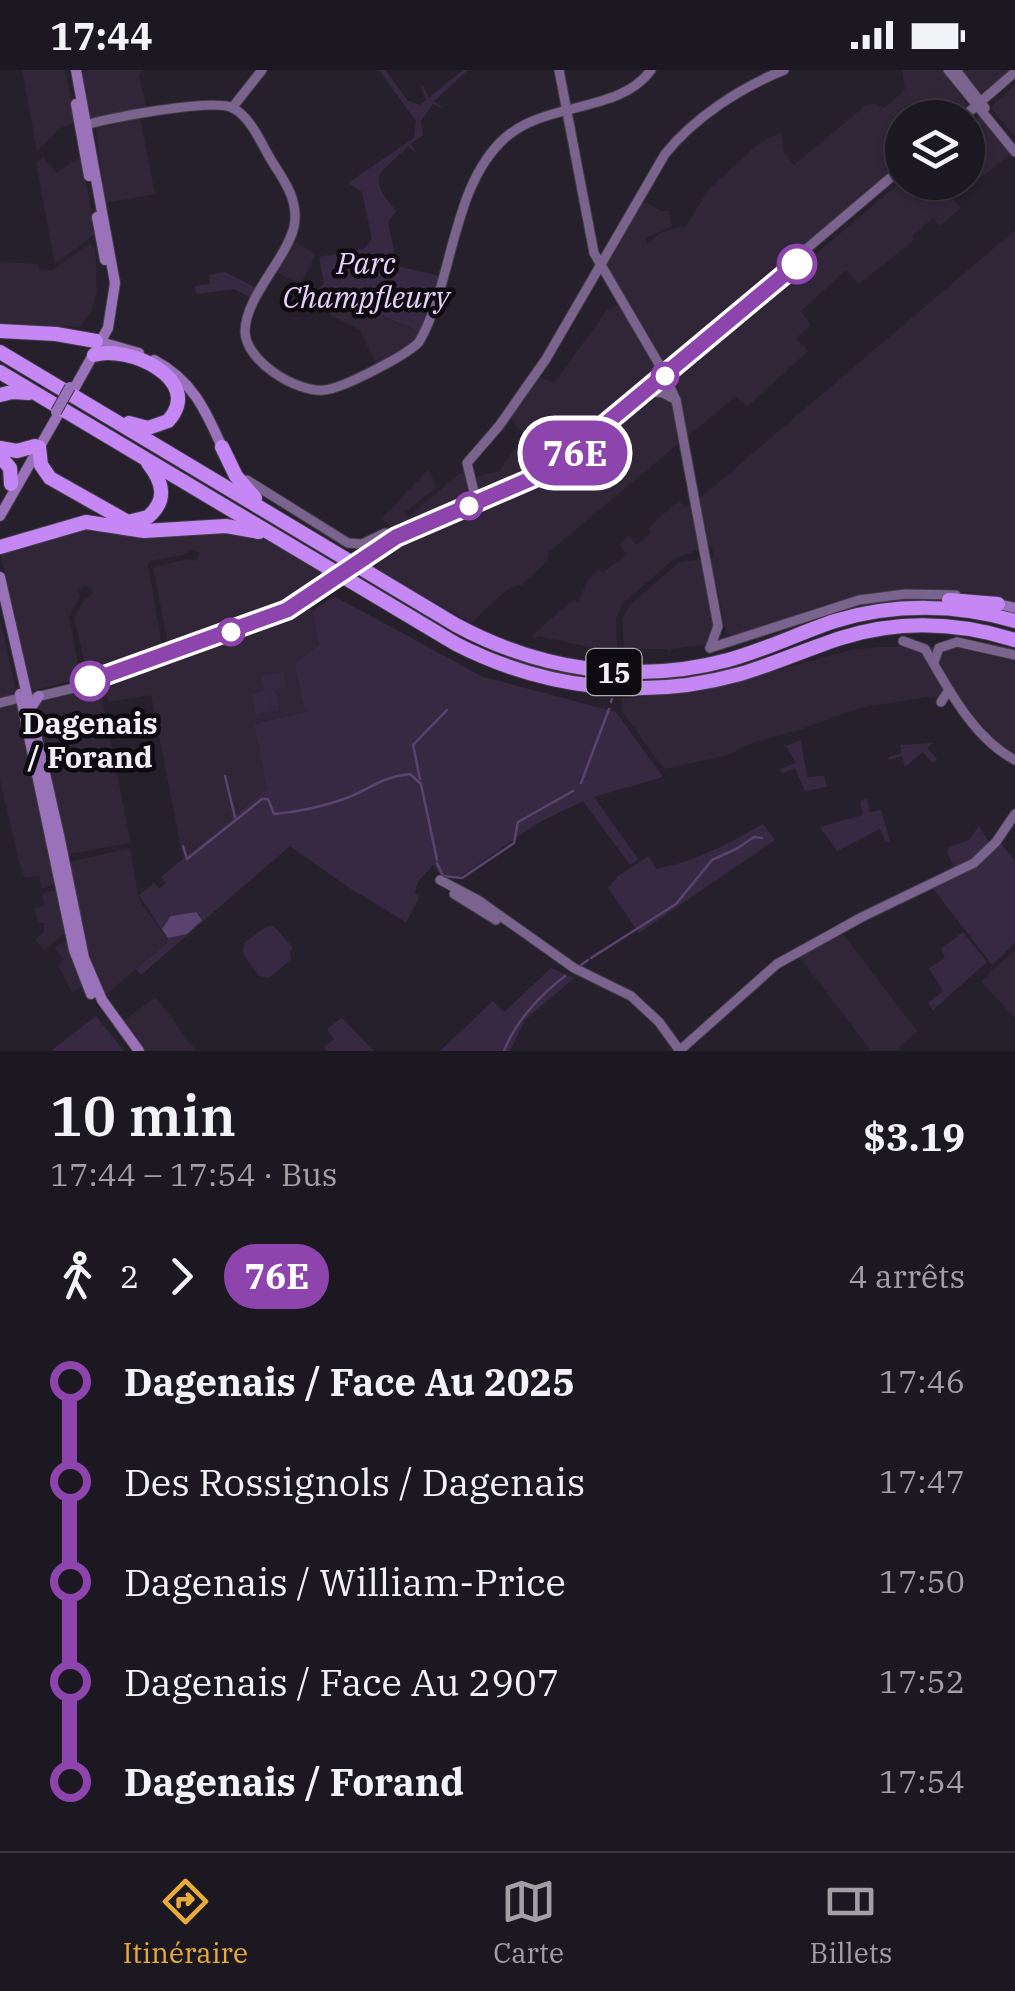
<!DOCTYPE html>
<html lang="fr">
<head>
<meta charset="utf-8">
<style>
	:root { --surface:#1c1821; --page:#25212a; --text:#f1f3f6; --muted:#a0a0a5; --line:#3a373f; --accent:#e8ab37 }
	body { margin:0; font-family:"IBM Plex Serif",serif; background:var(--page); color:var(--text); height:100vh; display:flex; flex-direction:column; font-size:38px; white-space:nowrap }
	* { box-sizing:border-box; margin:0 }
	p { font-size:32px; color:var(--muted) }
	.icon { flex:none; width:55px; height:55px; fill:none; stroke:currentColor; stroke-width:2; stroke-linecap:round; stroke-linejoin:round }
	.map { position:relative; height:981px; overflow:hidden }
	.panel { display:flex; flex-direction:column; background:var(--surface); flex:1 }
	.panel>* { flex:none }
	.badge { padding:0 20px; border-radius:32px; font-size:35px; line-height:65px }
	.tools { position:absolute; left:885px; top:30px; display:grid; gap:20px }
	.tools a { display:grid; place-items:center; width:100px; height:100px; border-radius:50%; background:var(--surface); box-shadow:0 2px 8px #0004,0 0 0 2px var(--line); font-size:50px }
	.map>.badge { position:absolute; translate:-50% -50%; box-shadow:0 0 0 5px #fff }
	.legs { display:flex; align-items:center; gap:15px; height:110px; padding:0 50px; font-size:32px }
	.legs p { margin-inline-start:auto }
	.headline { display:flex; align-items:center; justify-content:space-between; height:170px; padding:0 50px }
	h1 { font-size:55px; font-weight:600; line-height:75px }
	ul { padding:0 50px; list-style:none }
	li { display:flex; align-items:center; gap:35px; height:100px; font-size:38px }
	li i { display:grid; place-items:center; width:15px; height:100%; margin:0 12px; background:currentColor }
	li i::after { content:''; width:25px; height:25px; margin:-12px; border:8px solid; border-radius:50%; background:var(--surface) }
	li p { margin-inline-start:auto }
	li:first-child i { background:linear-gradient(#0000 50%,currentColor 0) }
	li:last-child i { background:linear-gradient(currentColor 50%,#0000 0) }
	.status { display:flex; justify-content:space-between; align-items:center; height:70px; padding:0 50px; background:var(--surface); direction:ltr }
	.status svg { height:28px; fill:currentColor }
	.tabs { display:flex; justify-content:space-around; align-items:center; height:140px; border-top:2px solid var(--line); background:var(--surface); font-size:28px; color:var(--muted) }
	.tabs a { display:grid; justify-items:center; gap:5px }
	.tabs .current { color:var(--accent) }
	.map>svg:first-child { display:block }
	.built { fill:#302638 }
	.green { fill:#372942; fill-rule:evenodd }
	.water { fill:#5b436f }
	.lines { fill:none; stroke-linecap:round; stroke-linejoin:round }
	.stream { stroke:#5b436f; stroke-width:2.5 }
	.secondary-casing { stroke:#413c46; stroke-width:11 }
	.primary-casing { stroke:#413c46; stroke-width:12 }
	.highway-casing { stroke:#413c46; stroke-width:16 }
	.secondary { stroke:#7a638d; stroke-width:9 }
	.primary { stroke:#9a72b9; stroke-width:10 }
	.highway { stroke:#c487f4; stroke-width:14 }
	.secondary-bridge-casing { stroke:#413c46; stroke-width:11; stroke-linecap:butt }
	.primary-bridge-casing { stroke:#413c46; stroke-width:12; stroke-linecap:butt }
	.secondary-bridge { stroke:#7a638d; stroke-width:9 }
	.primary-bridge { stroke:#9a72b9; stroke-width:10 }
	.line-1-casing { stroke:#fff; stroke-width:22 }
	.line-1 { stroke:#8e44ad; stroke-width:15 }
	.stop-1-dot { fill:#fff; stroke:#8e44ad; stroke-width:5 }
	.labels { text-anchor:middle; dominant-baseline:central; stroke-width:9; stroke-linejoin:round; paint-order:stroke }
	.shield { fill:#0e0b10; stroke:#aeabb2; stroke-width:2.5 }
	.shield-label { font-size:28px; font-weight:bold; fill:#f3eff7 }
	.park-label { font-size:30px; font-style:italic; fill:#e8d1fd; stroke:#0e0b10 }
	.stop-label { font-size:30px; font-weight:bold; fill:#f3eff7; stroke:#0e0b10 }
</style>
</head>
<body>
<div class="status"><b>17:44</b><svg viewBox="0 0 49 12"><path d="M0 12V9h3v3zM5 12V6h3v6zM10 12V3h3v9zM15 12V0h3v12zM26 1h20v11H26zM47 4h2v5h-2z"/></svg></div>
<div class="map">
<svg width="1015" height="981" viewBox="0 0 1015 981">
	<rect width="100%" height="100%" fill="#26202c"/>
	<g class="built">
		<polygon points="22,0 65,0 69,18 75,52 59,59 37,81"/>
		<polygon points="80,0 143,0 139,6 147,40 139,42 155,124 105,133 96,59 88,43"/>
		<polygon points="902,0 942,0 968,36 955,47 902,48 902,92 667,291 660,290 656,301 565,378 530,401 479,421 474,407 499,401 524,365 509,346 538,306 554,313 607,240 627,232 607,195 642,130 661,141 669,141 672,156 646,168 647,174 660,163 686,156 709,119 757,75 781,63 784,82 794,95 865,36 875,33 884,38 905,20"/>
		<polygon points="961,0 1011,0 980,24"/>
		<polygon points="1015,15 1015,67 992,39 993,35"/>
		<polygon points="978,46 981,46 1011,84 953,129 961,138 939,156 933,148 913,165 913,171 859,214 846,200 801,241 811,255 796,268 808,281 747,337 736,326 687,367 677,309 680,299 902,111 968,112 968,55"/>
		<polygon points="43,86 56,103 81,86 96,163 55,194 36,94"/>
		<polygon points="1015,160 1015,533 970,522 895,520 832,532 737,567 726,563 711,489 714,486 712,478 707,476 699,429"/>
		<polygon points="292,171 316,184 300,215 277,202"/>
		<polygon points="90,174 95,179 97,221 92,240 79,257 0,253 0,192 38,194 40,200 53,200"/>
		<polygon points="348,236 349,243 370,241 416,261 417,268 403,281 376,294 360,260 330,245 334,239"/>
		<polygon points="657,325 672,334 678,374 549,482 547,491 522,515 509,518 471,553 366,494 392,475 434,455 473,439 477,442 484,440 485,434 550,406 646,327"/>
		<polygon points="429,399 436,418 405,442 408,447 460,403 466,404 469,426 390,457 382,448"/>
		<polygon points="679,431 685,437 692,435 700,479 674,489 623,533 616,549 617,583 538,566 534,569 532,566 572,530 578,532 589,508 599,500 603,503 626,484 619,474 629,466 636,475 651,463 649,459 654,452"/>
		<polygon points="68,458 225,458 262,466 331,504 274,541 171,579 168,575 153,497 188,489 196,491 200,483 193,479 186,484 150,491 148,495 163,581 88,607 74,548 84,530 92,524 91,518 84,516 79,519 80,527 69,547 81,608 32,621 28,618 1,486 5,480"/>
		<polygon points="701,489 715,557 708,574 672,579 670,582 666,579 624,579 622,550 629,536 678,493"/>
		<polygon points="309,534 313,541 319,575 296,594 305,642 254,654 267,719 183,788 151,625 108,632 104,611"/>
		<polygon points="0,549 16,620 13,626 0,629"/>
		<polygon points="880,577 972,577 1015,587 1015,686 998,675 962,631 926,627 859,638 799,660 758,671 725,686 664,699 622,641 622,629 709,619 851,580"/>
		<polygon points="99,613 130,769 129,773 69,784 66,783 36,633"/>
		<polygon points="15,634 18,635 57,814 41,818 39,805 25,808 20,796 0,710 0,637"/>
		<polygon points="130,778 139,830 169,871 104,926 87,887 69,792"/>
		<polygon points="58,820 66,862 44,880 35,870 44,862 44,853 39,853 34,839 44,836 42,824"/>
		<polygon points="842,863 917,961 895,981 871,981 799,886"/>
		<polygon points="64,871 68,871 83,916 72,922 58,895 64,889 55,878"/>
		<polygon points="1015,880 1015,948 981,911"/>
		<polygon points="156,927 196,981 144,981 122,952"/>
	</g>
	<g class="green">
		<path d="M 379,0 L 385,0 L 408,31 L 420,35 L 426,30 L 421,16 L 423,15 L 429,28 L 463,0 L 468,0 L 434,31 L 445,39 L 433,34 L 421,51 L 423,65 L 410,74 L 418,85 L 408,76 C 383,103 363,103 396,141 L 388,152 L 397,196 L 439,206 L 417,268 L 415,260 L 383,246 L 377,249 L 370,241 L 350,243 L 348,236 L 334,239 L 327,228 L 316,227 L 325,225 L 319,218 L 324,214 L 319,187 L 365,178 L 372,169 L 362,122 L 348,113 L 414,68 L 416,51 Z"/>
		<polygon points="225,202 259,219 253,229 234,219 196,224 195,216 210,214 209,205"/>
		<path d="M 334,526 L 483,607 L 616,642 L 663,707 L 594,727 L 638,789 L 630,795 L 583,731 L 536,754 L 457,809 L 442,806 L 433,795 L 418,812 L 415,822 L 419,828 L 406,852 L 348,817 L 290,776 L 141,905 L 136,899 L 169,871 L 139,825 L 154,813 L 160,819 L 166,812 L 161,807 L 267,719 L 254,654 L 305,642 L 295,593 L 319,575 L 313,541 ZM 196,842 L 187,864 L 172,865 L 171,846 Z"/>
		<polygon points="283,602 286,617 273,620 277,625 279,640 272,640 268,625 270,642 256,645 252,624 265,621 262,606"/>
		<polygon points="801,670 807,707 824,706 827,717 805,721 795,698 782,703 780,699 796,693 786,676"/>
		<polygon points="934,673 927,678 937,689 932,693 923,682 905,697 902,686 889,690 888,687 902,683 900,675"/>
		<polygon points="867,729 870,742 881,740 890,771 886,772 880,759 837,781 820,757 863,745 860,731"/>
		<path d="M 763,754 L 775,770 L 639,863 L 608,818 L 618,806 L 649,786 L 656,799 C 694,792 730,773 763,754 Z"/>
		<polygon points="979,756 990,774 956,799 947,783 948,778 969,770"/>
		<polygon points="1000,772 1015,791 1015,873 992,895 932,817"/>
		<polygon points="267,856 274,856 293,878 290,882 291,889 269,908 259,906 243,884 244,873"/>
		<polygon points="963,862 987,892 933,940 928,933 943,921 929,898 945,888 941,879"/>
		<polygon points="551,898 574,908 525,950 510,981 440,981 493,931 504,942"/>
		<polygon points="96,946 124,981 51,981"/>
		<polygon points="342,948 374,981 327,981 324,977 334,969 327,959"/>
	</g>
	<polygon class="water" points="196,842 202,850 187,864 168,868 162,859 171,846"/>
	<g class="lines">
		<g class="stream">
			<polyline points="611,632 612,629"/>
			<polyline points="225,706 235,747"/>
			<polyline points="420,709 413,675 447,640"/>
			<polyline points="581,713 609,639"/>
			<path d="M 183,776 L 187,789 L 262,729 L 268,729 L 274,744 C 298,742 321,737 344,729 C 369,720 380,707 410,704 L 421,714 L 437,790"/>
			<polyline points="437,793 443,806 462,808 514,773 518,752 573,721"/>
			<polyline points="591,888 676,834 712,790 738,778 754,767 762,768"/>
			<polyline points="581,895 588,890"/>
			<path d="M 504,981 C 515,952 540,925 565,906"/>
		</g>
		<g class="secondary-casing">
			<g id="secondary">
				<polyline points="559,0 594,183 663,301 676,330 718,556 710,578"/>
				<polyline points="948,0 1015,82"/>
				<polyline points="956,0 985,38"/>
				<polyline points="232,38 262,0"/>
				<polyline points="962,48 1015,2"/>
				<path d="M 83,56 C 105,48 214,28 233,38 C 252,48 262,76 273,93 C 286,113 299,132 294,157 C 285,191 246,226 245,261 C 245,291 297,323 324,320 C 342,319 407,285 419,272 C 454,211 451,115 506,67 C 548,31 620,43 651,0"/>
				<polyline points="648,321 663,323 676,330"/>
				<polyline points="247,410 348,473 362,474 385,463"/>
				<path d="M 476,430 L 467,393 L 499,356 L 546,289 L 665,84 C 695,47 740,18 784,0"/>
				<path d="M 356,489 C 419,443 494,432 557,390 L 902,98"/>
				<path d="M 903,571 L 925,579 C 948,618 973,668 1015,690"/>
				<polyline points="710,578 859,530 905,524 956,525"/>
				<polyline points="934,592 939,578 957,572 1015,585"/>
				<polyline points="36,627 78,617 257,552 277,543 332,506"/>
				<polyline points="941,632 949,620"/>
				<polyline points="0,633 24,627"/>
				<polyline points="440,810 478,830 574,898 631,926 659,952 680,981"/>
				<polyline points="454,824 496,850"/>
				<polyline points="679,981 777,894 862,847 974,793 996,772 1015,744"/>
			</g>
		</g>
		<g class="primary-casing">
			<g id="primary">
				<polyline points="76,34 89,106"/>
				<polyline points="97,147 105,190"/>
				<polyline points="97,271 139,283"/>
				<path d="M 154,290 C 192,310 205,339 222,377"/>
				<polyline points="74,319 108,258 115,213 76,0"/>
				<polyline points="0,446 59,343"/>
				<polyline points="0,507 59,765 84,888 102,930 139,981"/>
				<polyline points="998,534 1015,538"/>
				<polyline points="20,624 74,880 91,924"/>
				<polyline points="30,639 39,626"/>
			</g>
		</g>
		<g class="highway-casing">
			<g id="highway">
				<polyline points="0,261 56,264 96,271"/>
				<path d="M 0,282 L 456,555 C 539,600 636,615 728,590 C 765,580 799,563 835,551 C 894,533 957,534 1015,551"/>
				<path d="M 94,285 C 126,274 206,309 168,351 L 148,358 L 129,353"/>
				<path d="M 0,302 L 456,574 C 544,619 644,631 740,604 C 774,594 807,579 841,568 C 898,550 958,552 1015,570"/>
				<polyline points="0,325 12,322 29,323"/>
				<path d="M 39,377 L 41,395 L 50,408 L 128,452 L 148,447 C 168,430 163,412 148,393"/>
				<polyline points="222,377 236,406 255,428"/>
				<polyline points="0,378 17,381 35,376"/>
				<polyline points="0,386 10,398 11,414"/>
				<polyline points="0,477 86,452 144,461 226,456 259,462"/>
				<polyline points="949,530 998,534"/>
			</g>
		</g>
		<use href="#secondary" class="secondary"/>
		<use href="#primary" class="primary"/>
		<use href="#highway" class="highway"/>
		<g class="secondary-bridge-casing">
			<polyline id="secondary-bridge" points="332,506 356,489"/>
		</g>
		<g class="primary-bridge-casing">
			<polyline id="primary-bridge" points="56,342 70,317"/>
		</g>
		<use href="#secondary-bridge" class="secondary-bridge"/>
		<use href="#primary-bridge" class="primary-bridge"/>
	</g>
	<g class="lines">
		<g class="line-1-casing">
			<polyline id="line-1" points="90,611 287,540 396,467 549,401 797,194"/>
		</g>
		<use href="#line-1" class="line-1"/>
	</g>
	<g class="stop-1-dot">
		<circle cx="797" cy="194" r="18"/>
		<circle cx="665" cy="306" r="12"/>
		<circle cx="469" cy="436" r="12"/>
		<circle cx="231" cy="562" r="12"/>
		<circle cx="90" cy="611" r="18"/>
	</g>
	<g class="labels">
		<rect class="shield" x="586.5" y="579" width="55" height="46" rx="8"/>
		<g class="shield-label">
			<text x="614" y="602">15</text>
		</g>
		<g class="park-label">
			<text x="366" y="192">Parc<tspan x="366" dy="34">Champfleury</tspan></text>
		</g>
		<g class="stop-label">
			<text x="90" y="652">Dagenais<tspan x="90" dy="34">/ Forand</tspan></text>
		</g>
	</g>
</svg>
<div class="tools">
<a><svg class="icon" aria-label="layers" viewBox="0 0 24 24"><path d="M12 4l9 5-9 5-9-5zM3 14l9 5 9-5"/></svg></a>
</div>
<b class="badge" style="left:575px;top:383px;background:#8e44ad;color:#fff">76E</b>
</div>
<section class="panel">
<div class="headline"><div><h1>10 min</h1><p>17:44 – 17:54 · Bus</p></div><b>$3.19</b></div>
<div class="legs"><svg class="icon" aria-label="walk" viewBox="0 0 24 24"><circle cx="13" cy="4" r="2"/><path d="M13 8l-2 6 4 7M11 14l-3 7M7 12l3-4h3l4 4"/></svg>2<svg class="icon" aria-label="forward" viewBox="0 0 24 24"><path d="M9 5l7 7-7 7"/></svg><b class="badge" style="background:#8e44ad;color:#fff">76E</b><p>4 arrêts</p></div>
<ul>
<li><i style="color:#8e44ad"></i><b>Dagenais / Face Au 2025</b><p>17:46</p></li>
<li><i style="color:#8e44ad"></i><span>Des Rossignols / Dagenais</span><p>17:47</p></li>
<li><i style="color:#8e44ad"></i><span>Dagenais / William-Price</span><p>17:50</p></li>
<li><i style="color:#8e44ad"></i><span>Dagenais / Face Au 2907</span><p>17:52</p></li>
<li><i style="color:#8e44ad"></i><b>Dagenais / Forand</b><p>17:54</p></li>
</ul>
</section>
<nav class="tabs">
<a class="current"><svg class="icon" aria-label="directions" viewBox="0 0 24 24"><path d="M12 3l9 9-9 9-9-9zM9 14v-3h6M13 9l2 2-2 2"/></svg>Itinéraire</a>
<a><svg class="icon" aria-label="map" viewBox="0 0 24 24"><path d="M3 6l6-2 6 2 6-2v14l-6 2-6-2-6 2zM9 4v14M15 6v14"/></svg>Carte</a>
<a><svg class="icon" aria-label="tickets" viewBox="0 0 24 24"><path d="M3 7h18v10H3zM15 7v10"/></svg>Billets</a>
</nav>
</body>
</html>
